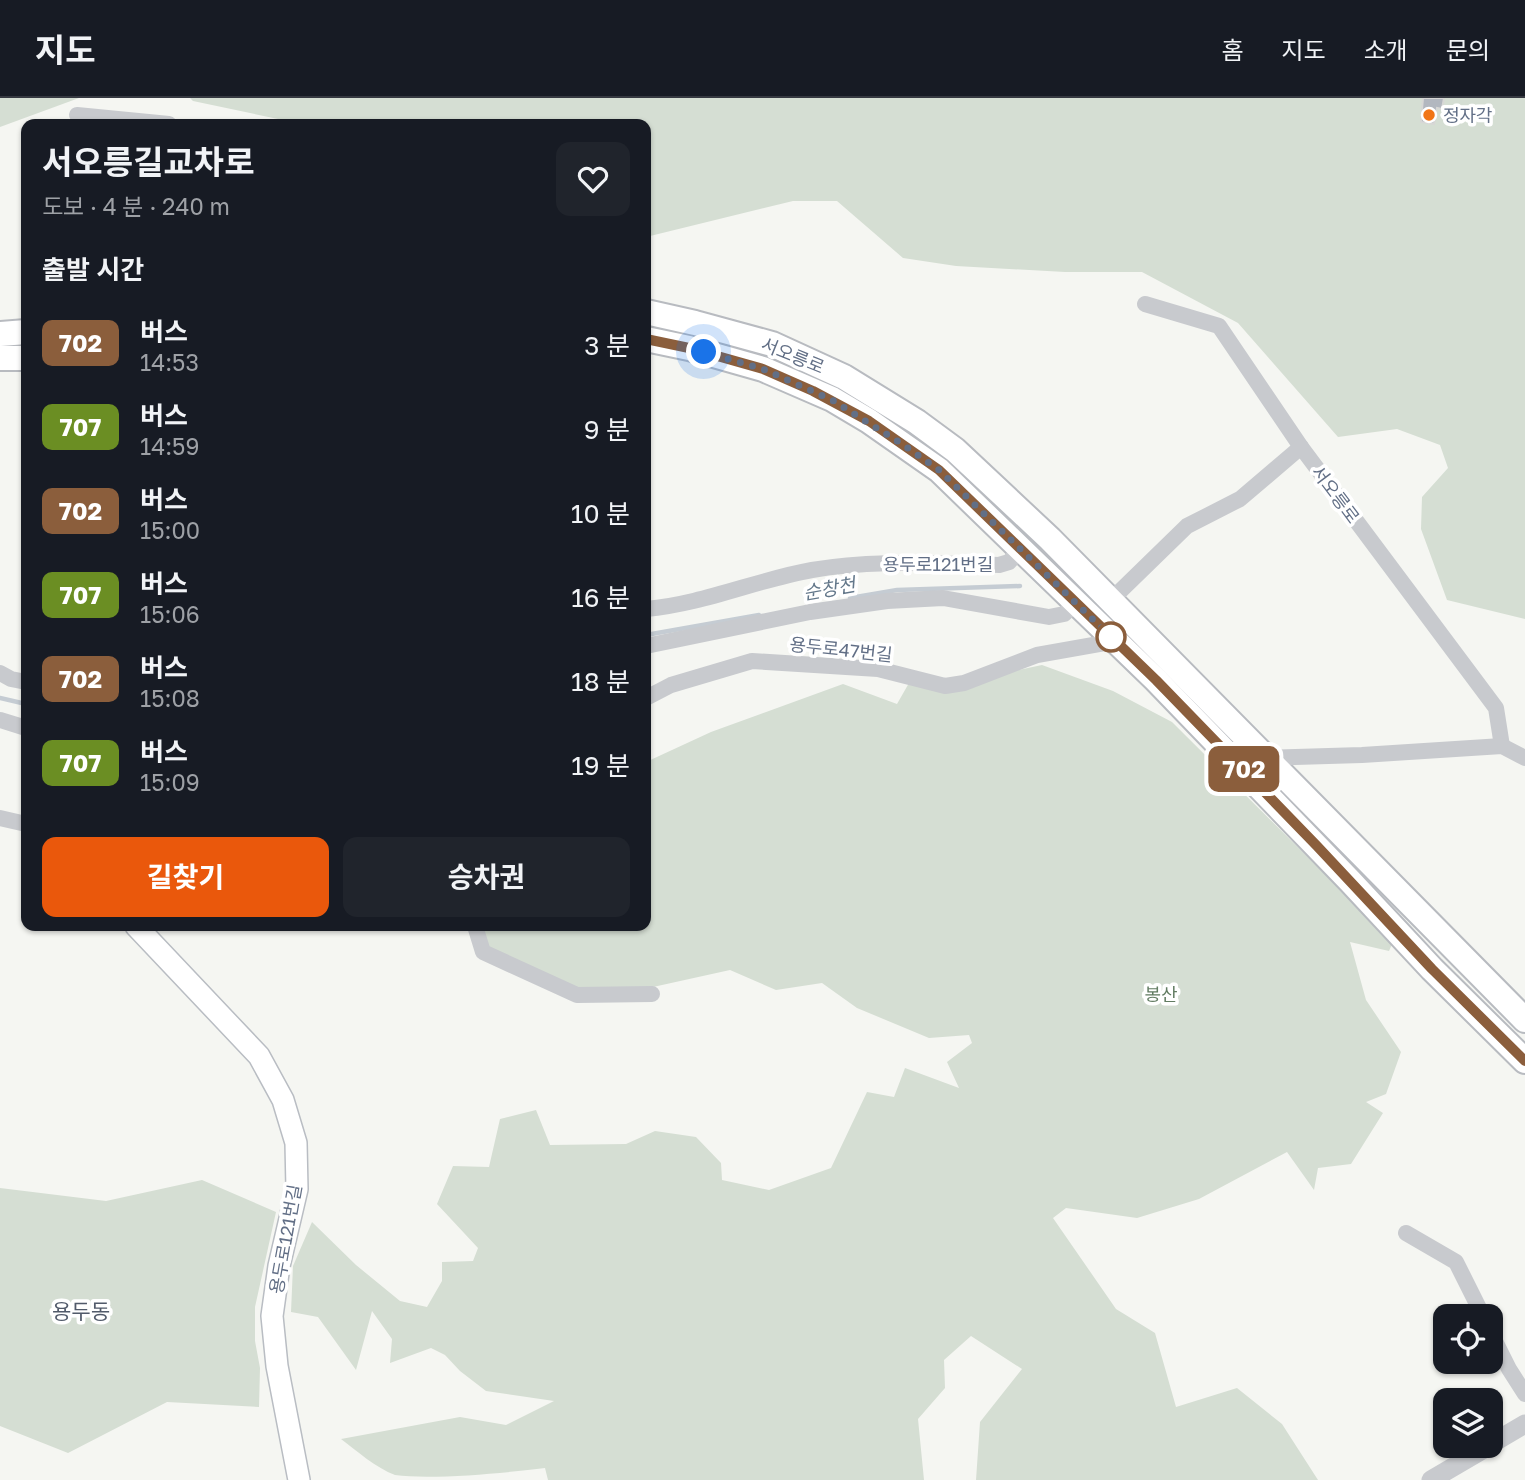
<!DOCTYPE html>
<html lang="ko">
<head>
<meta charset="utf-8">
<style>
	:root { --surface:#171b24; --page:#20242c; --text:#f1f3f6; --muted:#9ea1a6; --line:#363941; --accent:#ea580c }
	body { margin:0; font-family:"Golos Text","Noto Sans KR",sans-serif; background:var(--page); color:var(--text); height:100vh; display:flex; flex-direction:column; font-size:26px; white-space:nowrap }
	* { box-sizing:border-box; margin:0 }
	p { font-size:23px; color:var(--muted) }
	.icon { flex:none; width:38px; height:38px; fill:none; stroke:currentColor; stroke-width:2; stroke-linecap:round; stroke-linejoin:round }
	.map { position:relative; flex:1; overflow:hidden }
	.sheet { position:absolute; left:21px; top:21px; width:630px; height:812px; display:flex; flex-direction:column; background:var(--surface); border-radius:14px; box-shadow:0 2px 5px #0004 }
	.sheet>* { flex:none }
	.badge { padding:0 14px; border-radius:10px; font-size:24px; line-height:46px }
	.tools { position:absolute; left:1433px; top:1206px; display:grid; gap:14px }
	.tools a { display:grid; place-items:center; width:70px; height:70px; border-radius:14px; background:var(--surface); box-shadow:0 2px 5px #0004; font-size:35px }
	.you { position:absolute; width:35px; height:35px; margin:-18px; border:5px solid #fff; border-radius:50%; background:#1a73e8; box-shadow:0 0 0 10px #1a73e833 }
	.map>.badge { position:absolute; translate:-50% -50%; box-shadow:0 0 0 4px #fff }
	h2 { padding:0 21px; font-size:26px; line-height:63px }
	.round { display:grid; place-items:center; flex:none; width:74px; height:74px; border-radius:14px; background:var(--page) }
	.overview { display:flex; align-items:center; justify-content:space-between; height:119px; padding:0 21px }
	h1 { font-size:33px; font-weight:700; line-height:52px }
	.cta { display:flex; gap:14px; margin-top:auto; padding:14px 21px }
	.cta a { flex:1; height:80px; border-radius:14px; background:var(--accent); color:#fff; font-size:28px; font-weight:700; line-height:80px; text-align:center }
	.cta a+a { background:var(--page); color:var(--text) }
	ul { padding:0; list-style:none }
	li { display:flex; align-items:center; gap:21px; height:84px; padding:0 21px }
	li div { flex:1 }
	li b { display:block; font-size:26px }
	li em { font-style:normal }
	li .badge { min-width:77px; font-weight:700; text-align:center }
	header { display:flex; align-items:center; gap:42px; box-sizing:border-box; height:98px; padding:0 35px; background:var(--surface); border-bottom:2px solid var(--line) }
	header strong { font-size:33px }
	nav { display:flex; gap:38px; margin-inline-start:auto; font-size:24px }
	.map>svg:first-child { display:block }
	.green { fill:#d5ded3 }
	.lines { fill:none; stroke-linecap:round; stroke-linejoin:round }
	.stream { stroke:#c5ccd3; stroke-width:4.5 }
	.building { fill:#b2b7bf; stroke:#d7d7d5; stroke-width:2 }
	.secondary-casing { stroke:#b9bdc3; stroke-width:24 }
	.primary-casing { stroke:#b8bbc0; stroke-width:28 }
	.minor { stroke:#c8cace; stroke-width:16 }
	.tertiary { stroke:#c8cace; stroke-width:19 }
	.secondary { stroke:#fff; stroke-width:21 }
	.primary { stroke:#fff; stroke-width:24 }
	.line-casing { stroke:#fff; stroke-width:16 }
	.line { stroke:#8b5e3c; stroke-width:10 }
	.walk { stroke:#626f86; stroke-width:7; stroke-dasharray:0 12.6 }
	.poi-dot { fill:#f17516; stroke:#fff; stroke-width:2.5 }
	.stop-dot { fill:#fff; stroke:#8b5e3c; stroke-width:3.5 }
	.labels { text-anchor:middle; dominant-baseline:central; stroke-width:7; stroke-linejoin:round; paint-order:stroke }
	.poi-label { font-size:18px; fill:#626f86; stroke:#fff; text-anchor:start }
	.street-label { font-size:18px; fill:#626f86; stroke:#fff }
	.park-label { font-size:18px; fill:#627c62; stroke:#fff }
	.water-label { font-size:19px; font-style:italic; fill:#63778a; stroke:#fff }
	.quarter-label { font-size:21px; fill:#515a6a; stroke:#fff }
</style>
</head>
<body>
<header>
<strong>지도</strong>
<nav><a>홈</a><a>지도</a><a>소개</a><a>문의</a></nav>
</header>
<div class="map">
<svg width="1525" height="1382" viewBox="0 0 1525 1382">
	<rect width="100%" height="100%" fill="#f5f6f2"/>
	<g class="green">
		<polygon points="0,0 79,0 0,29"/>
		<polygon points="190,0 1525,0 1525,521 1447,502 1421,431 1422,399 1448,370 1440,347 1397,331 1338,339 1238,225 1142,174 1065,174 956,168 903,160 837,103 793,103 646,139 646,26 322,26 278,21 193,3"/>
		<path d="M 1042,567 L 1113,593 L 1172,624 L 1393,844 L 1389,853 L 1350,844 L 1366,902 L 1401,954 L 1386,996 L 1366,1004 L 1383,1015 L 1351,1066 L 1318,1070 L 1314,1092 L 1287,1054 L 1199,1101 L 1137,1120 L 1066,1110 L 1053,1120 L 1116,1211 L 1155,1235 L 1176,1309 L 1237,1290 L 1282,1326 L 1318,1382 L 976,1382 L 980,1324 L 1022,1271 L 971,1238 L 944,1262 L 945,1290 L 918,1321 L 924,1382 L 548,1382 L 545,1370 C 505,1375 431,1382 395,1377 C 376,1370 357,1353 341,1341 L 460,1319 L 506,1327 L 554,1303 L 486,1293 L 460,1273 L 445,1257 L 431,1250 L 390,1265 L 392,1241 L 372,1213 L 356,1272 L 318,1219 L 291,1214 L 293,1168 L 312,1124 L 356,1167 L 400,1203 L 427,1209 L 442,1183 L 442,1164 L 473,1163 L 478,1150 L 437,1106 L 453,1068 L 489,1069 L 500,1021 L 536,1012 L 550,1047 L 626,1046 L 655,1033 L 696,1039 L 721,1065 L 722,1082 L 769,1092 L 831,1070 L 867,994 L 894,999 L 905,970 L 959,990 L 947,964 L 972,945 L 969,937 L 929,940 L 857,910 L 822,885 L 776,892 L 730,872 L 653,889 L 577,891 L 488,850 L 480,828 L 646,828 L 646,664 L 711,634 L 843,586 L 897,606 L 909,585 L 1004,575 Z"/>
		<polygon points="202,1082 276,1114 255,1209 255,1243 260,1270 259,1309 167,1304 68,1355 0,1328 0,1090 106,1103"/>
	</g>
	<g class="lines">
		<g class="stream">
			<polyline points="850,500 897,492 1020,488"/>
			<polyline points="646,537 759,517"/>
			<polyline points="0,600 26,606"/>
		</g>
	</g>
	<polygon class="building" points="1423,0 1444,0 1442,11 1437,10 1434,26 1421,24"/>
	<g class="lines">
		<g class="secondary-casing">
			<polyline id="secondary" points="136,828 259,958 283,1002 296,1045 297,1091 279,1168 272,1218 277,1268 299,1382"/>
		</g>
		<g class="primary-casing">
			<g id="primary">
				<polyline points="646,214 695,225 772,246 844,279 917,324 955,352 1050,441 1525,922"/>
				<polyline points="0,236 26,234"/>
				<polyline points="646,241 689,250 763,271 832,301 869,323 939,372 1156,582 1350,783 1432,871 1525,963"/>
				<polyline points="0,260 26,260"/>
			</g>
		</g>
		<g class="minor">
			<polyline points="77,17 169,26"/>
			<polyline points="1145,206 1219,228 1301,349"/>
			<polyline points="1110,503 1187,428 1240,401 1301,349 1496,610 1502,648"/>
			<path d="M 646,511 C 703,506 756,482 812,472 C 874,461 937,466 999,467 L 1009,464 L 1020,452"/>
			<polyline points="646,548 810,514 887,503 943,500 1049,519 1064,516 1077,504"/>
			<polyline points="0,575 11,581 26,584"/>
			<polyline points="646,600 671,587 752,563 878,571 945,588 964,585 1037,557 1116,543"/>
			<polyline points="0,622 26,630"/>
			<polyline points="1264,660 1362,657 1502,648 1525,660"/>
			<polyline points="0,720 26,726"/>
			<polyline points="475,828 483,854 577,897 652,896"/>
			<polyline points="1406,1135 1456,1164 1483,1218"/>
			<polyline points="1491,1235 1509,1271 1525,1296"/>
		</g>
		<g class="tertiary">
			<polyline points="1491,1346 1525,1326"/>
			<polyline points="1431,1382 1489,1348"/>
		</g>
		<use href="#secondary" class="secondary"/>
		<use href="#primary" class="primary"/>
	</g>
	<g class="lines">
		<g class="line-casing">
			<polyline id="line" points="646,241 689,250 763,271 813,293 869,323 939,372 1156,582 1317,748 1432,871 1525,963"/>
		</g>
		<use href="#line" class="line"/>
		<polyline class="walk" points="704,254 763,271 832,302 902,346 939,372 1116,544 1111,539"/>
	</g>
	<circle class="poi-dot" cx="1429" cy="17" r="7"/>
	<circle class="stop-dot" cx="1111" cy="539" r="14"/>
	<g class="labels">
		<g class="poi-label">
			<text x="1443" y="17">정자각</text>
		</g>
		<g class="street-label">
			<text transform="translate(793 257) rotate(22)">서오릉로</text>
			<text transform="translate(1336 396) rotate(53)">서오릉로</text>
			<text x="938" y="466">용두로121번길</text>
			<text transform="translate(841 551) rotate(6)">용두로47번길</text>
			<text transform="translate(285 1141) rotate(-80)">용두로121번길</text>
		</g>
		<g class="park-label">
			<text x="1161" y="896">봉산</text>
		</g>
		<g class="water-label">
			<text transform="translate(829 490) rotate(-10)">순창천</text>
		</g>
		<g class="quarter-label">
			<text x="81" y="1213">용두동</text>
		</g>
	</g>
</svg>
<div class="tools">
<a><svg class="icon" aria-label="locate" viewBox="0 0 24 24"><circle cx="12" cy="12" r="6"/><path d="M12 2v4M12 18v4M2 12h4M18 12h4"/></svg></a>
<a><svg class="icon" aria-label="layers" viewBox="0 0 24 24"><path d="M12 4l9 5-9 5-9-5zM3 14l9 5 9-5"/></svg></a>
</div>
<div class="you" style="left:704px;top:254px"></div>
<b class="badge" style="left:1244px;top:671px;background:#8b5e3c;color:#fff">702</b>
<section class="sheet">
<div class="overview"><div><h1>서오릉길교차로</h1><p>도보 · 4 분 · 240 m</p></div><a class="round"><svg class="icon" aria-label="heart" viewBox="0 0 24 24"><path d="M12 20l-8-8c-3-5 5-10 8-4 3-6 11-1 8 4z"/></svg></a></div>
<h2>출발 시간</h2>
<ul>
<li><span class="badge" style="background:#8b5e3c;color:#fff">702</span><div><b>버스</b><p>14:53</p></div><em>3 분</em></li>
<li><span class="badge" style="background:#6b8e23;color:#fff">707</span><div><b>버스</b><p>14:59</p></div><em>9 분</em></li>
<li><span class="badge" style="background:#8b5e3c;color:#fff">702</span><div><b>버스</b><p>15:00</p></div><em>10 분</em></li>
<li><span class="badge" style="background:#6b8e23;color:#fff">707</span><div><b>버스</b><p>15:06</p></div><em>16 분</em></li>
<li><span class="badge" style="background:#8b5e3c;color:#fff">702</span><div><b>버스</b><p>15:08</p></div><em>18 분</em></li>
<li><span class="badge" style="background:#6b8e23;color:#fff">707</span><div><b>버스</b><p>15:09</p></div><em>19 분</em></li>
</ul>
<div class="cta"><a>길찾기</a><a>승차권</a></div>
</section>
</div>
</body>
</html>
